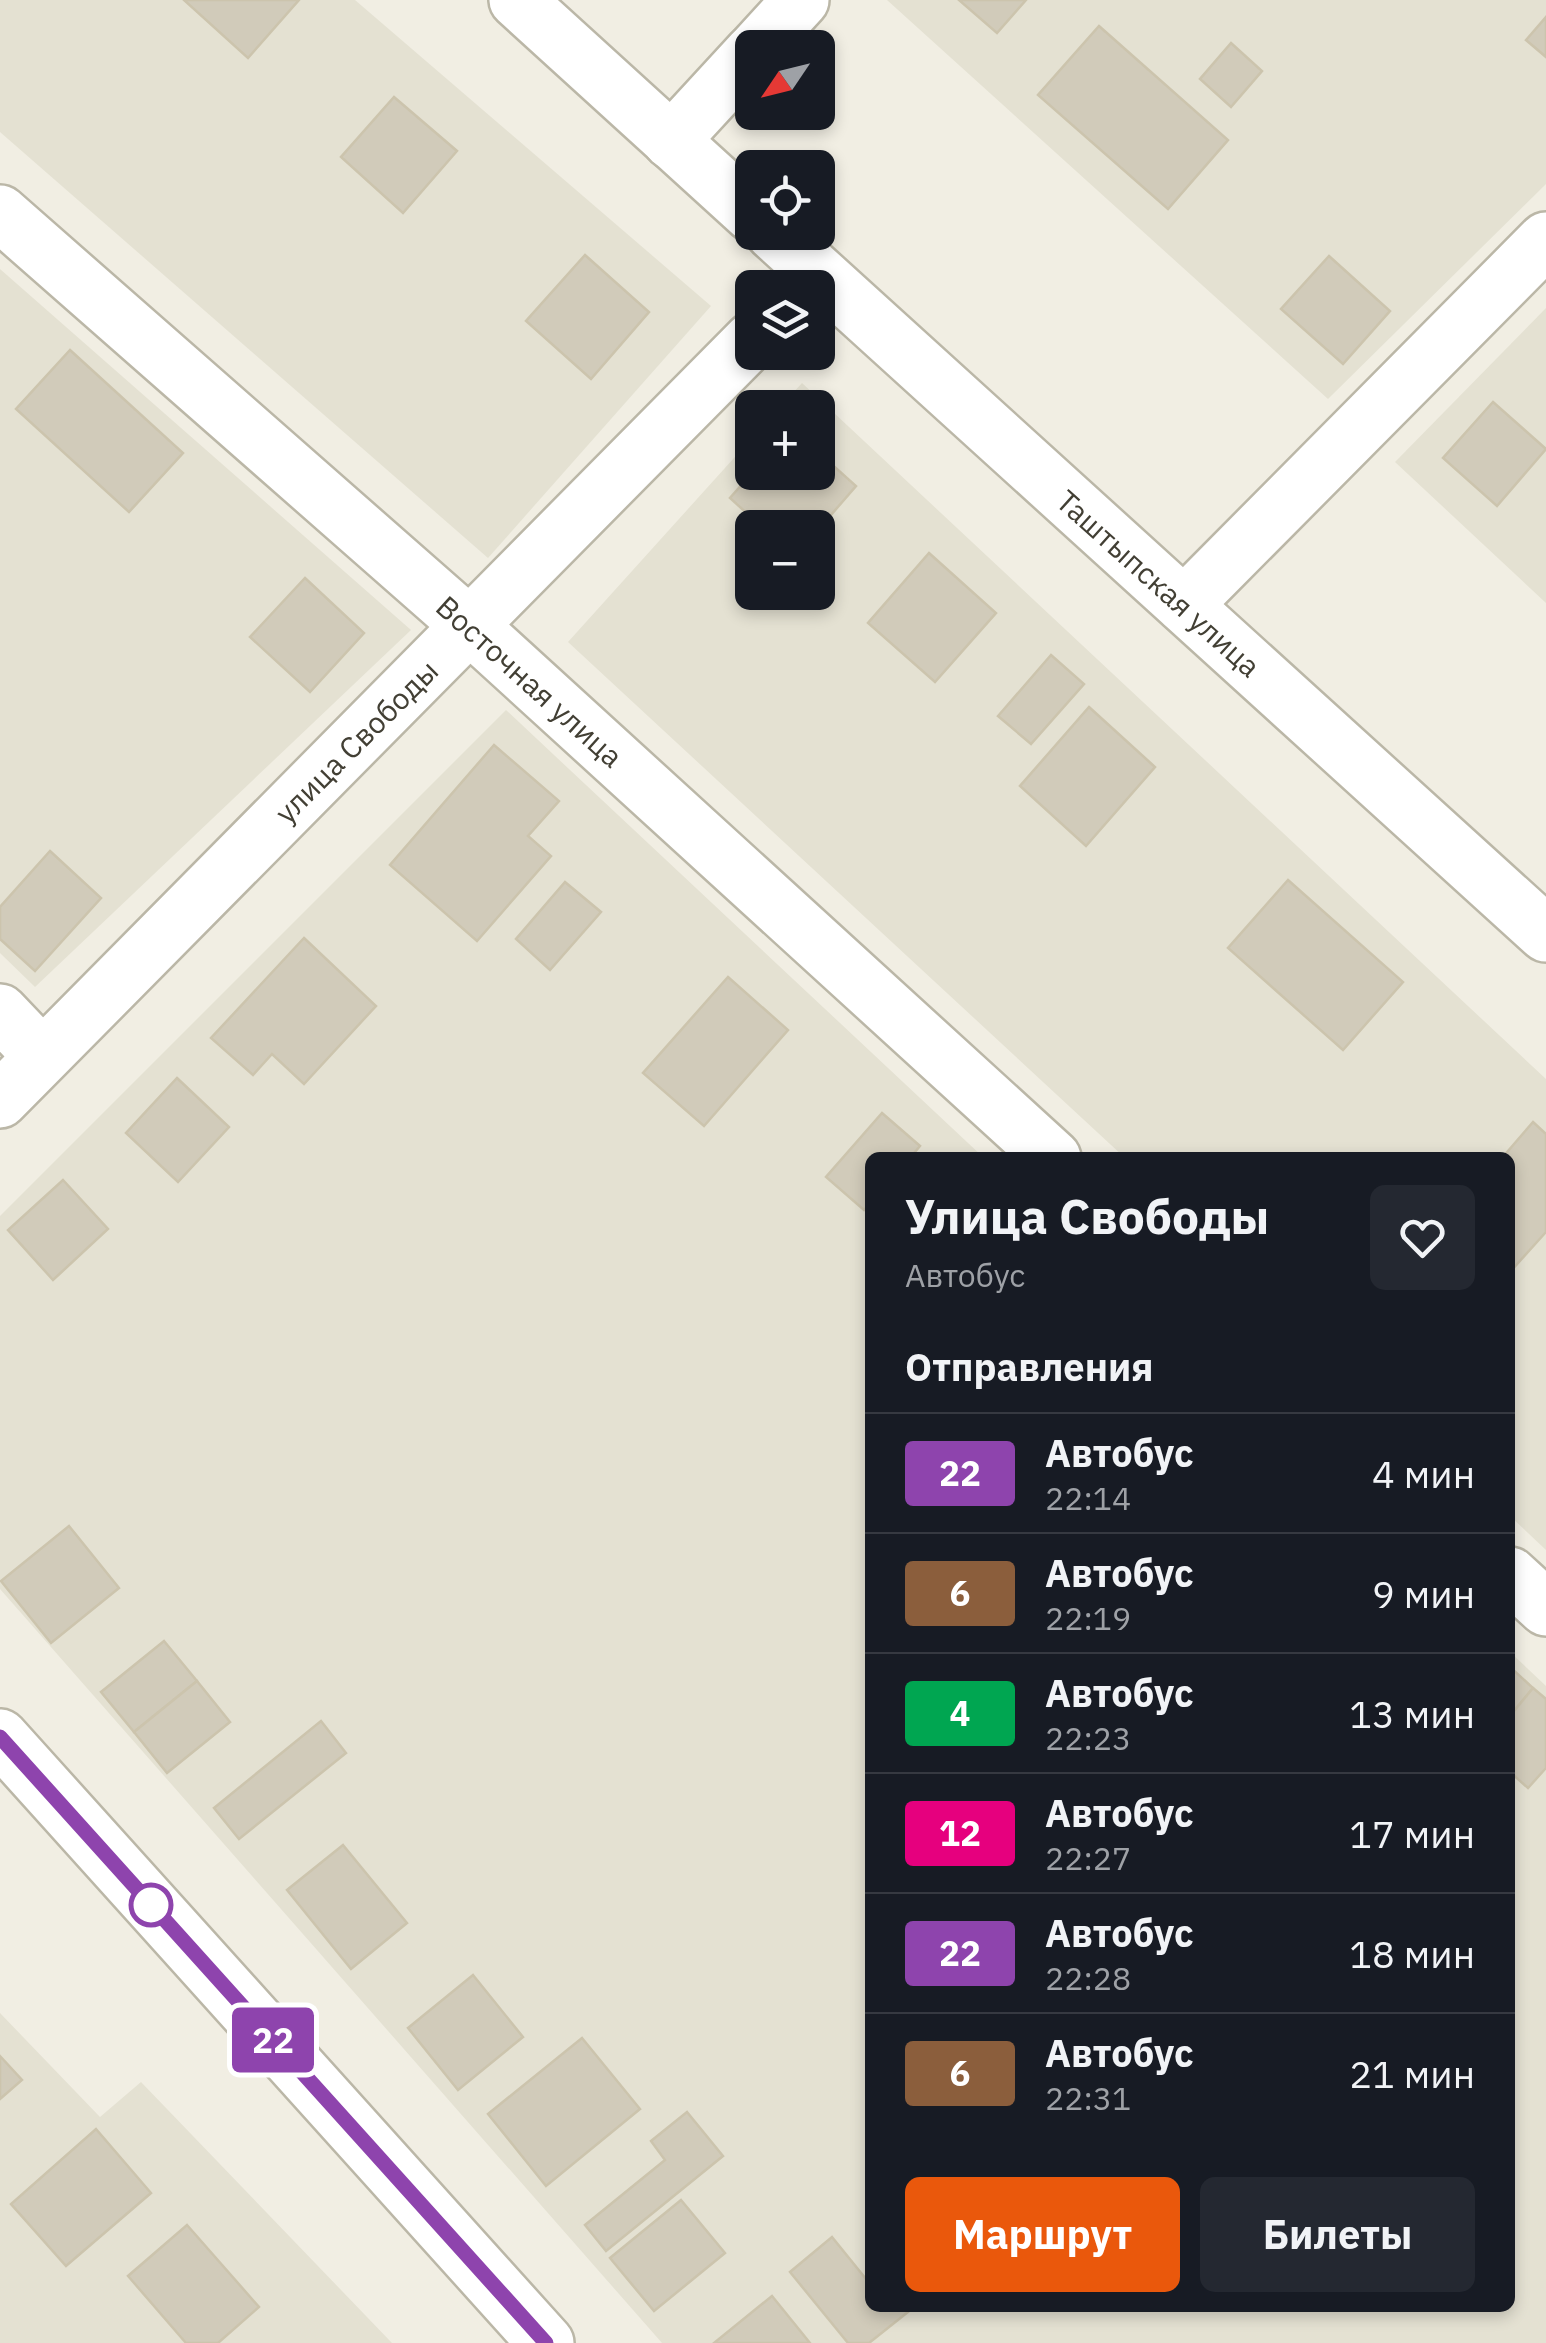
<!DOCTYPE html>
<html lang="ru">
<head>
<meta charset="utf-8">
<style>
	:root { --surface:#171b24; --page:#242831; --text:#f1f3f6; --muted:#9ea1a6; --line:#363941; --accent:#ea580c }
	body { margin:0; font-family:"IBM Plex Sans",sans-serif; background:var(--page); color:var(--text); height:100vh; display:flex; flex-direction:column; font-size:38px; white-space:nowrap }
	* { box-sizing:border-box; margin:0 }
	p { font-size:32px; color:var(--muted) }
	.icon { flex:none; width:55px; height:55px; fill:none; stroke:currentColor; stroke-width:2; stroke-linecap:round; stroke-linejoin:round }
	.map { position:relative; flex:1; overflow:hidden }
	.drawer { position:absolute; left:865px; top:1152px; width:650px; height:1160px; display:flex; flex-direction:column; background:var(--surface); border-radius:15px; box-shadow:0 5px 15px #0003 }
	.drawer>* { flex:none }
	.badge { padding:0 20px; border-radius:8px; font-size:35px; line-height:65px }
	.needle { width:65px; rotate:235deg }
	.tools { position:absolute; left:735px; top:30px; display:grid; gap:20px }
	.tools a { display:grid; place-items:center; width:100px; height:100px; border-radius:15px; background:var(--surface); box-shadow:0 5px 15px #0003; font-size:50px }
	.map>.badge { position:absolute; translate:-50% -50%; box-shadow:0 0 0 5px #fff }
	h2 { padding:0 40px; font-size:38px; line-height:90px }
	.round { display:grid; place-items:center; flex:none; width:105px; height:105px; border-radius:15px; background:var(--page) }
	.overview { display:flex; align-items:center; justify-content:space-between; height:170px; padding:0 40px }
	h1 { font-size:48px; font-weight:700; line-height:75px }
	.primary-button { display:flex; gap:20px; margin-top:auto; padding:20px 40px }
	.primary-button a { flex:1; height:115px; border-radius:15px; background:var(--accent); color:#fff; font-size:40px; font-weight:700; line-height:115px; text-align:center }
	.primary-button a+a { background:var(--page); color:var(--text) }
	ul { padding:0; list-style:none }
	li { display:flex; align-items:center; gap:30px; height:120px; padding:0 40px; border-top:2px solid var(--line) }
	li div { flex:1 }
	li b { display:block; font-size:38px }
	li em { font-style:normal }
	li .badge { min-width:110px; font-weight:700; text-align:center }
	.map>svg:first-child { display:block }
	.residential { fill:#e4e1d2; fill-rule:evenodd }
	.building { fill:#d1cbba; stroke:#ccc4ad; stroke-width:2.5 }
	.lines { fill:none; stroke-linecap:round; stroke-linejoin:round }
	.minor-casing { stroke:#bbb7a7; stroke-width:60 }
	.minor { stroke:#fff; stroke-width:55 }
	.line-casing { stroke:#fff; stroke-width:22 }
	.line { stroke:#8e44ad; stroke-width:15 }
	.stop-dot { fill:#fff; stroke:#8e44ad; stroke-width:5 }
	.labels { text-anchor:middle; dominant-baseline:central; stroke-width:8; stroke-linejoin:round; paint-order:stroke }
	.street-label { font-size:30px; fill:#423f34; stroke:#fff }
</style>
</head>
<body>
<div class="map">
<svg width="1546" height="2343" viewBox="0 0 1546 2343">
	<rect width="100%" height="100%" fill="#f1eee3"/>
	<g class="residential">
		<polygon points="0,0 355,0 711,306 488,558 0,132"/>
		<polygon points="887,0 1546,0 1546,184 1328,399"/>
		<polygon points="0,269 411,630 35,987 0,953"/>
		<polygon points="1546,308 1546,603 1395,462"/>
		<path d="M 802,383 L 1546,1079 L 1546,1550 L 1510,1516 L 1510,1158 L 1124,1157 L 568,642 L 752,438 L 752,472 L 818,472 L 818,408 L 780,407 ZM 752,528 L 818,528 L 818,592 L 752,592 Z"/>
		<polygon points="506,710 983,1157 870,1158 870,2308 1510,2308 1510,1652 1546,1686 1546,2343 662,2343 0,1589 0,1216"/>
		<polygon points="0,2013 100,2117 141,2082 392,2343 0,2343"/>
	</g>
	<g class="building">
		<polygon points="184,0 299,0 248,58"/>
		<polygon points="959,0 1026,0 997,33"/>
		<polygon points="1546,17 1546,57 1526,40"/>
		<polygon points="1099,26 1228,140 1168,209 1038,95"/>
		<polygon points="1231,43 1262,71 1231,107 1200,79"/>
		<polygon points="394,97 457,151 403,213 341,157"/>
		<polygon points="585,255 649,312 591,379 526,321"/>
		<polygon points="1329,256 1390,311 1343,364 1281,309"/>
		<polygon points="70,350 183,453 129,512 16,409"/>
		<polygon points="1493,402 1546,449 1497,506 1443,458"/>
		<polygon points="818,452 856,486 818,530 763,528 730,498 753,472 818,472"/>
		<polygon points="929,553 996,613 935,682 868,623"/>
		<polygon points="305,578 364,633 310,692 250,637"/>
		<polygon points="1051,655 1084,684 1031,744 998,716"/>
		<polygon points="1089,707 1155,767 1086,846 1020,786"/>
		<polygon points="494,745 559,801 528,836 551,856 477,941 390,865"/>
		<polygon points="50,851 101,898 35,971 0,939 0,907"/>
		<polygon points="1288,880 1403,982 1343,1050 1228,948"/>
		<polygon points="565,882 601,912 550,970 516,939"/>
		<polygon points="304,938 376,1006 304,1084 272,1054 253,1075 211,1038"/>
		<polygon points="728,977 788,1030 704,1126 643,1073"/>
		<polygon points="177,1078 229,1127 178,1182 126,1133"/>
		<polygon points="882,1113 920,1146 910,1158 870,1158 870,1203 864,1210 826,1177"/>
		<polygon points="1533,1122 1546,1134 1546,1232 1510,1272 1510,1158 1502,1158"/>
		<polygon points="63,1180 108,1229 53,1280 8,1230"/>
		<polygon points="69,1526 119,1588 51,1643 1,1581"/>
		<polygon points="164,1641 197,1681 134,1732 101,1692"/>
		<polygon points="1510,1667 1533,1688 1510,1716"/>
		<polygon points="197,1681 230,1722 167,1773 134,1732"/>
		<polygon points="1533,1688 1546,1699 1546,1768 1528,1788 1510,1772 1510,1716"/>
		<polygon points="321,1721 346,1753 239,1839 214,1808"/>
		<polygon points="343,1845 407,1923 351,1969 287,1890"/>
		<polygon points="473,1975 523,2037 458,2090 408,2028"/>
		<polygon points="582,2038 640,2109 546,2186 488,2114"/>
		<polygon points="0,2056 22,2080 0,2099"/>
		<polygon points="687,2112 723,2156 606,2251 585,2225 665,2160 651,2141"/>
		<polygon points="96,2129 151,2193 66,2266 11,2204"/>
		<polygon points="681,2200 725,2253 654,2311 610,2258"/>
		<polygon points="187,2225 259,2307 218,2343 186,2343 128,2276"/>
		<polygon points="832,2237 866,2279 870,2276 870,2308 913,2308 869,2343 848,2343 790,2272"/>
		<polygon points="772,2296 810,2343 714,2343"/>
	</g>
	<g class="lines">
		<g class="minor-casing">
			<g id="minor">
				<polyline points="517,0 752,214"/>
				<polyline points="757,48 801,0"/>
				<polyline points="671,141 752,53"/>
				<polyline points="0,213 470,626 1053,1158"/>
				<polyline points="773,232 1546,934"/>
				<polyline points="1184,605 1546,240"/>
				<polyline points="0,1012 42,1056"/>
				<polyline points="0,1100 752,340"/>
				<polyline points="1510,1575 1546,1608"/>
				<polyline points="0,1737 546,2343"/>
			</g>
		</g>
		<use href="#minor" class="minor"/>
	</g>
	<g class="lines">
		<g class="line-casing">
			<polyline id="line" points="0,1737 546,2343"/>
		</g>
		<use href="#line" class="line"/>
	</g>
	<circle class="stop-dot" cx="151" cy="1905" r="20"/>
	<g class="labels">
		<g class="street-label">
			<text transform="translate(1159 583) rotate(42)">Таштыпская улица</text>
			<text transform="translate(530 681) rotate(42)">Восточная улица</text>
			<text transform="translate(356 741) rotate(-45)">улица Свободы</text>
		</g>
	</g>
</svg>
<div class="tools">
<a><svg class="needle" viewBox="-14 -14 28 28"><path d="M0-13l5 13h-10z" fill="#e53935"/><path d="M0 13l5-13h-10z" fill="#9ea1a6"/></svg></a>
<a><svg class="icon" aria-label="locate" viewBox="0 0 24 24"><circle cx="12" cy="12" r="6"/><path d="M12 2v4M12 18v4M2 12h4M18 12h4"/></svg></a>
<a><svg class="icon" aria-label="layers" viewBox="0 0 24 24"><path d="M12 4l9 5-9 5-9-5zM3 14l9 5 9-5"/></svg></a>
<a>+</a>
<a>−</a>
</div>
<b class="badge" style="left:273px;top:2040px;background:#8e44ad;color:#fff">22</b>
<section class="drawer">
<div class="overview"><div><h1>Улица Свободы</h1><p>Автобус</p></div><a class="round"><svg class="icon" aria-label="heart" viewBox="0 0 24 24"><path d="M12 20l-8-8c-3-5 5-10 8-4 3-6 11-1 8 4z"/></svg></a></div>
<h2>Отправления</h2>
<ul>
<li><span class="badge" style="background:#8e44ad;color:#fff">22</span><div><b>Автобус</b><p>22:14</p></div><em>4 мин</em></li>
<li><span class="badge" style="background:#8b5e3c;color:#fff">6</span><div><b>Автобус</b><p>22:19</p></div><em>9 мин</em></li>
<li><span class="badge" style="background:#00a651;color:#fff">4</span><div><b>Автобус</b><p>22:23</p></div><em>13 мин</em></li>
<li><span class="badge" style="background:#e6007e;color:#fff">12</span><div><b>Автобус</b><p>22:27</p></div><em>17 мин</em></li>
<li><span class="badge" style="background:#8e44ad;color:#fff">22</span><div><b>Автобус</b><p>22:28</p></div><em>18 мин</em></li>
<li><span class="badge" style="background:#8b5e3c;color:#fff">6</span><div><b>Автобус</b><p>22:31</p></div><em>21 мин</em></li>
</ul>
<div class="primary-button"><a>Маршрут</a><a>Билеты</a></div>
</section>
</div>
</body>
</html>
